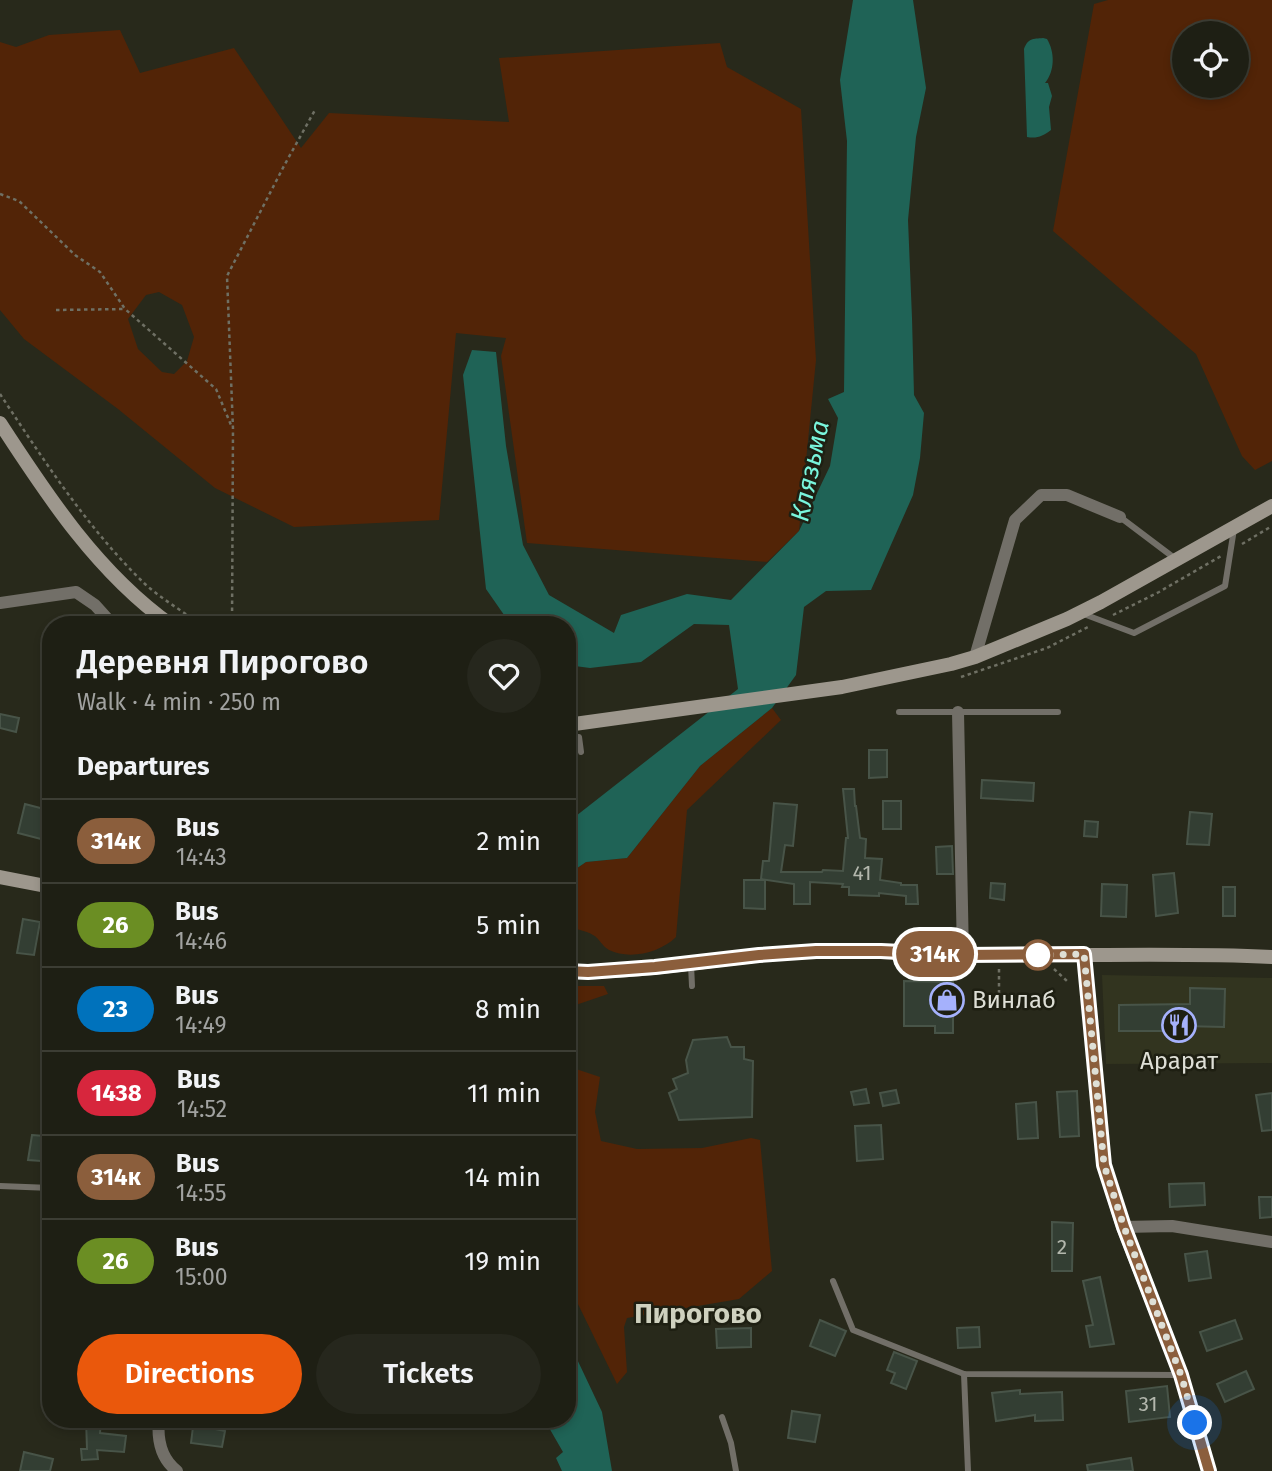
<!DOCTYPE html>
<html lang="en">
<head>
<meta charset="utf-8">
<style>
	:root { --surface:#1e1f14; --page:#26271d; --text:#f1f3f6; --muted:#a1a2a0; --line:#3c3d34; --accent:#ea580c }
	body { margin:0; font-family:"Fira Sans",sans-serif; background:var(--page); color:var(--text); height:100vh; display:flex; flex-direction:column; font-size:26px; white-space:nowrap }
	* { box-sizing:border-box; margin:0 }
	p { font-size:23px; color:var(--muted) }
	.icon { flex:none; width:38px; height:38px; fill:none; stroke:currentColor; stroke-width:2; stroke-linecap:round; stroke-linejoin:round }
	.map { position:relative; flex:1; overflow:hidden }
	.details { position:absolute; left:42px; top:616px; width:534px; height:812px; display:flex; flex-direction:column; background:var(--surface); border-radius:28px; box-shadow:0 4px 10px #0003,0 0 0 2px var(--line) }
	.details>* { flex:none }
	.badge { padding:0 14px; border-radius:23px; font-size:24px; line-height:46px }
	.fabs { position:absolute; left:1172px; top:21px; display:grid; gap:14px }
	.fabs a { display:grid; place-items:center; width:77px; height:77px; border-radius:50%; background:var(--surface); box-shadow:0 4px 10px #0003,0 0 0 2px var(--line); font-size:35px }
	.you { position:absolute; width:35px; height:35px; margin:-18px; border:5px solid #fff; border-radius:50%; background:#1a73e8; box-shadow:0 0 0 10px #1a73e833 }
	.map>.badge { position:absolute; translate:-50% -50%; box-shadow:0 0 0 4px #fff }
	h2 { padding:0 35px; font-size:26px; line-height:63px }
	.round { display:grid; place-items:center; flex:none; width:74px; height:74px; border-radius:37px; background:var(--page) }
	.summary { display:flex; align-items:center; justify-content:space-between; height:119px; padding:0 35px }
	h1 { font-size:33px; font-weight:600; line-height:52px }
	.button { display:flex; gap:14px; margin-top:auto; padding:14px 35px }
	.button a { flex:1; height:80px; border-radius:42px; background:var(--accent); color:#fff; font-size:28px; font-weight:600; line-height:80px; text-align:center }
	.button a+a { background:var(--page); color:var(--text) }
	ul { padding:0; list-style:none }
	li { display:flex; align-items:center; gap:21px; height:84px; padding:0 35px; border-top:2px solid var(--line) }
	li div { flex:1 }
	li b { display:block; font-size:26px }
	li em { font-style:normal }
	li .badge { min-width:77px; font-weight:700; text-align:center }
	.map>svg:first-child { display:block }
	.built { fill:#32341f }
	.green { fill:#522407; fill-rule:evenodd }
	.water { fill:#1f6356 }
	.building { fill:#333e33; stroke:#485448; stroke-width:2 }
	.lines { fill:none; stroke-linecap:round; stroke-linejoin:round }
	.path { stroke:#6f7064; stroke-width:2.5; stroke-dasharray:3.5 3.5; stroke-linecap:butt }
	.lane { stroke:#726f68; stroke-width:6 }
	.street { stroke:#726f68; stroke-width:12 }
	.secondary { stroke:#9d978d; stroke-width:14 }
	.line-casing { stroke:#fff; stroke-width:16 }
	.line { stroke:#8b5e3c; stroke-width:10 }
	.walk { stroke:#dedfd6; stroke-width:7; stroke-dasharray:0 12.6 }
	.stop-dot { fill:#fff; stroke:#8b5e3c; stroke-width:3.5 }
	.labels { text-anchor:middle; dominant-baseline:central; stroke-width:5; stroke-linejoin:round; paint-order:stroke }
	.number-label { font-size:21px; fill:#b3b7ad }
	.poi-label { font-size:24px; fill:#dedfd6; stroke:#1e1f12; text-anchor:start }
	.water-label { font-size:26px; font-style:italic; fill:#79f5dc; stroke:#1e1f12 }
	.quarter-label { font-size:28px; font-weight:bold; fill:#cfd1bf; stroke:#1e1f12 }
</style>
</head>
<body>
<div class="map">
<svg width="1272" height="1471" viewBox="0 0 1272 1471">
	<rect width="100%" height="100%" fill="#28291b"/>
	<polygon class="built" points="1102,975 1272,978 1272,1063 1106,1064"/>
	<g class="green">
		<path d="M 1108,0 L 1272,0 L 1272,461 L 1255,470 L 1242,456 L 1196,354 L 1053,231 L 1094,4 ZM 1237,33 L 1237,86 L 1185,86 L 1185,33 Z"/>
		<path d="M 120,30 L 140,73 L 234,48 L 301,148 L 329,113 L 509,122 L 499,58 L 720,43 L 727,67 L 801,109 L 816,360 L 799,531 L 767,562 L 527,543 L 501,356 L 506,338 L 456,333 L 439,520 L 294,527 L 215,488 L 118,409 L 24,339 L 0,310 L 0,42 L 16,47 L 49,35 ZM 159,292 L 182,305 L 194,337 L 187,361 L 174,374 L 162,372 L 138,349 L 128,319 L 146,295 Z"/>
		<path d="M 772,708 L 781,720 L 687,810 L 676,937 C 660,953 629,960 609,950 C 602,946 599,938 593,935 C 585,930 575,930 567,925 L 567,875 L 586,862 L 627,858 L 700,766 Z"/>
		<polygon points="567,986 604,986 608,994 567,1008"/>
		<polygon points="567,1066 600,1077 595,1112 601,1141 637,1149 702,1148 751,1138 760,1140 772,1271 739,1299 627,1318 624,1327 627,1372 617,1384 576,1300 577,1277 576,1262 567,1249"/>
	</g>
	<g class="water">
		<polygon points="853,0 913,0 926,88 916,137 908,220 912,318 914,395 924,413 920,458 913,495 871,590 826,591 804,607 796,675 772,708 700,766 627,858 586,862 567,875 567,823 738,689 729,625 694,624 641,662 590,668 567,665 567,625 511,625 486,589 463,375 472,350 496,352 506,446 523,545 549,595 614,633 621,615 687,594 731,600 799,531 830,466 838,418 828,399 844,392 847,141 840,80"/>
		<path d="M 1043,38 L 1047,39 C 1055,52 1055,71 1045,83 L 1048,83 L 1052,96 L 1049,107 L 1051,130 C 1043,136 1037,139 1027,137 L 1024,49 C 1028,38 1033,39 1043,38 Z"/>
		<polygon points="567,1338 602,1412 612,1471 562,1471 556,1458 563,1452 544,1419 567,1419"/>
	</g>
	<g class="building">
		<polygon points="0,714 19,718 16,732 0,728"/>
		<polygon points="869,750 887,750 887,777 869,778"/>
		<polygon points="982,780 1034,783 1033,801 981,798"/>
		<polygon points="843,789 854,789 855,806 856,806 860,838 866,839 865,858 882,859 880,880 901,883 901,885 917,885 918,904 906,904 906,896 879,893 879,896 849,895 849,887 842,887 843,884 810,882 810,904 794,904 794,884 761,879 763,861 769,861 774,803 797,805 793,846 785,845 781,872 822,872 823,870 843,871 846,838 848,838"/>
		<rect x="883" y="801" width="18" height="28"/>
		<polygon points="25,804 48,810 41,839 18,833"/>
		<polygon points="1190,812 1212,814 1209,845 1187,844"/>
		<polygon points="1085,821 1098,822 1097,837 1084,836"/>
		<polygon points="952,846 953,874 937,874 936,847"/>
		<polygon points="1174,873 1178,913 1156,916 1153,875"/>
		<polygon points="744,880 765,880 765,909 744,908"/>
		<polygon points="991,883 1005,884 1004,900 990,898"/>
		<polygon points="1102,884 1127,885 1126,917 1101,916"/>
		<rect x="1223" y="887" width="12" height="29"/>
		<polygon points="23,919 40,922 34,955 17,953"/>
		<polygon points="904,981 953,982 953,1033 935,1033 935,1026 904,1026"/>
		<polygon points="1190,988 1225,989 1224,1027 1183,1026 1183,1031 1119,1031 1119,1005 1190,1004"/>
		<polygon points="727,1037 731,1047 744,1047 744,1059 753,1061 752,1117 679,1120 669,1093 677,1089 673,1079 688,1073 686,1060 693,1040"/>
		<polygon points="866,1089 869,1103 854,1105 851,1092"/>
		<polygon points="896,1090 899,1103 883,1106 880,1093"/>
		<polygon points="1077,1091 1079,1136 1060,1137 1057,1092"/>
		<polygon points="1272,1093 1272,1130 1262,1131 1256,1095"/>
		<polygon points="1036,1102 1038,1138 1018,1139 1016,1104"/>
		<polygon points="881,1125 883,1159 857,1161 855,1126"/>
		<polygon points="32,1135 44,1136 41,1161 28,1160"/>
		<polygon points="1204,1183 1205,1205 1170,1207 1169,1184"/>
		<polygon points="1259,1197 1272,1197 1272,1217 1260,1218"/>
		<polygon points="1052,1222 1073,1223 1072,1271 1052,1271"/>
		<polygon points="1207,1251 1211,1278 1189,1281 1185,1254"/>
		<polygon points="1100,1277 1114,1344 1090,1347 1086,1326 1093,1325 1083,1281"/>
		<polygon points="820,1320 846,1331 835,1356 810,1346"/>
		<polygon points="1235,1320 1242,1339 1207,1351 1200,1332"/>
		<polygon points="979,1327 980,1347 958,1348 957,1328"/>
		<polygon points="751,1328 751,1347 717,1348 716,1329"/>
		<polygon points="894,1352 917,1361 906,1389 891,1383 895,1373 887,1370"/>
		<polygon points="1246,1371 1254,1389 1225,1402 1217,1384"/>
		<polygon points="1167,1386 1170,1417 1129,1422 1126,1391"/>
		<polygon points="1020,1390 1020,1394 1062,1392 1063,1420 1035,1421 1035,1415 996,1421 992,1393"/>
		<polygon points="792,1411 820,1415 815,1442 788,1438"/>
		<polygon points="86,1419 101,1419 100,1433 126,1436 124,1452 97,1450 98,1459 82,1460 81,1449 87,1449"/>
		<polygon points="194,1419 217,1419 215,1429 225,1431 222,1447 191,1443"/>
		<polygon points="24,1452 53,1459 50,1471 20,1471"/>
		<polygon points="1131,1458 1133,1471 1088,1471 1087,1465"/>
	</g>
	<g class="lines">
		<g class="path">
			<polyline points="0,194 19,201 75,255 100,272 125,309 216,389 231,425"/>
			<polyline points="56,310 125,309"/>
			<path d="M 0,394 C 43,459 88,529 144,583 C 161,599 183,611 201,625"/>
			<polyline points="1242,544 1272,526"/>
			<polyline points="1113,615 1159,592 1221,556"/>
			<polyline points="232,625 233,429 227,276 285,164 315,110"/>
			<polyline points="961,677 1047,648 1088,627"/>
			<polyline points="999,969 999,998"/>
			<polyline points="1054,969 1068,982"/>
		</g>
		<g class="lane">
			<polyline points="1120,517 1177,560"/>
			<polyline points="1081,613 1134,633 1225,586 1234,529"/>
			<polyline points="899,712 1058,712"/>
			<polyline points="567,738 579,737 581,752"/>
			<polyline points="691,965 692,986"/>
			<polyline points="0,1186 51,1188"/>
			<polyline points="833,1281 853,1330 964,1374 1179,1375"/>
			<polyline points="964,1374 968,1471"/>
			<polyline points="722,1417 731,1443 736,1471"/>
		</g>
		<g class="street">
			<polyline points="0,603 76,592 95,605 113,625"/>
			<polyline points="975,657 1015,520 1041,495 1067,495 1120,517"/>
			<polyline points="958,712 963,955"/>
			<polyline points="1123,1227 1172,1226 1272,1242"/>
			<path d="M 159,1419 C 157,1439 160,1458 177,1471"/>
		</g>
		<g class="secondary">
			<path d="M 0,423 C 48,497 98,573 171,625"/>
			<polyline points="567,725 842,687 951,664 975,657 1067,619 1101,602 1272,506"/>
			<polyline points="0,877 51,887"/>
			<polyline points="1084,954 1104,1165 1123,1227 1181,1375 1209,1471"/>
			<path d="M 567,971 C 650,975 733,954 816,951 C 865,949 914,955 964,955 C 1067,957 1169,952 1272,957"/>
		</g>
	</g>
	<g class="lines">
		<g class="line-casing">
			<polyline id="line" points="567,971 588,972 655,967 759,955 816,951 881,951 963,955 1084,954 1104,1165 1124,1227 1181,1375 1209,1471"/>
		</g>
		<use href="#line" class="line"/>
		<polyline class="walk" points="1038,955 1084,954 1104,1165 1124,1227 1181,1375 1195,1423"/>
	</g>
	<defs>
		<g id="shop-ring" transform="scale(1.75)"><circle r="9.5" fill="#1e1f12" stroke="#a5b1fc" stroke-width="1.5"/><path d="M-5-2.5h2.3a2.7 3.5 0 0 1 5.4 0H5L5.5 6h-11ZM-1.5-2.5h3a1.5 2.3 0 0 0-3 0Z" fill="#a5b1fc"/></g>
		<g id="restaurant-ring" transform="scale(1.75)"><circle r="9.5" fill="#1e1f12" stroke="#a5b1fc" stroke-width="1.5"/><path d="M-5-6h1v4h1v-4h1v4h1v-4h1v5L-1.5 .5V6h-2V.5L-5-1ZM5-6V6H3V1.5H1.5Q1.5-4 5-6Z" fill="#a5b1fc"/></g>
	</defs>
	<g fill-rule="evenodd">
		<use href="#shop-ring" x="947" y="1000"/>
		<use href="#restaurant-ring" x="1179" y="1025"/>
	</g>
	<circle class="stop-dot" cx="1038" cy="955" r="14"/>
	<g class="labels">
		<g class="number-label">
			<text x="862" y="873">41</text>
			<text x="1062" y="1247">2</text>
			<text x="1148" y="1404">31</text>
		</g>
		<g class="poi-label">
			<text x="972" y="1000">Винлаб</text>
			<text x="1179" y="1061" text-anchor="middle">Арарат</text>
		</g>
		<g class="water-label">
			<text transform="translate(810 471) rotate(-78)">Клязьма</text>
		</g>
		<g class="quarter-label">
			<text x="698" y="1313">Пирогово</text>
		</g>
	</g>
</svg>
<div class="fabs">
<a><svg class="icon" aria-label="locate" viewBox="0 0 24 24"><circle cx="12" cy="12" r="6"/><path d="M12 2v4M12 18v4M2 12h4M18 12h4"/></svg></a>
</div>
<div class="you" style="left:1195px;top:1423px"></div>
<b class="badge" style="left:935px;top:954px;background:#8b5e3c;color:#fff">314к</b>
<section class="details">
<div class="summary"><div><h1>Деревня Пирогово</h1><p>Walk · 4 min · 250 m</p></div><a class="round"><svg class="icon" aria-label="heart" viewBox="0 0 24 24"><path d="M12 20l-8-8c-3-5 5-10 8-4 3-6 11-1 8 4z"/></svg></a></div>
<h2>Departures</h2>
<ul>
<li><span class="badge" style="background:#8b5e3c;color:#fff">314к</span><div><b>Bus</b><p>14:43</p></div><em>2 min</em></li>
<li><span class="badge" style="background:#6b8e23;color:#fff">26</span><div><b>Bus</b><p>14:46</p></div><em>5 min</em></li>
<li><span class="badge" style="background:#0072bc;color:#fff">23</span><div><b>Bus</b><p>14:49</p></div><em>8 min</em></li>
<li><span class="badge" style="background:#d7263d;color:#fff">1438</span><div><b>Bus</b><p>14:52</p></div><em>11 min</em></li>
<li><span class="badge" style="background:#8b5e3c;color:#fff">314к</span><div><b>Bus</b><p>14:55</p></div><em>14 min</em></li>
<li><span class="badge" style="background:#6b8e23;color:#fff">26</span><div><b>Bus</b><p>15:00</p></div><em>19 min</em></li>
</ul>
<div class="button"><a>Directions</a><a>Tickets</a></div>
</section>
</div>
</body>
</html>
